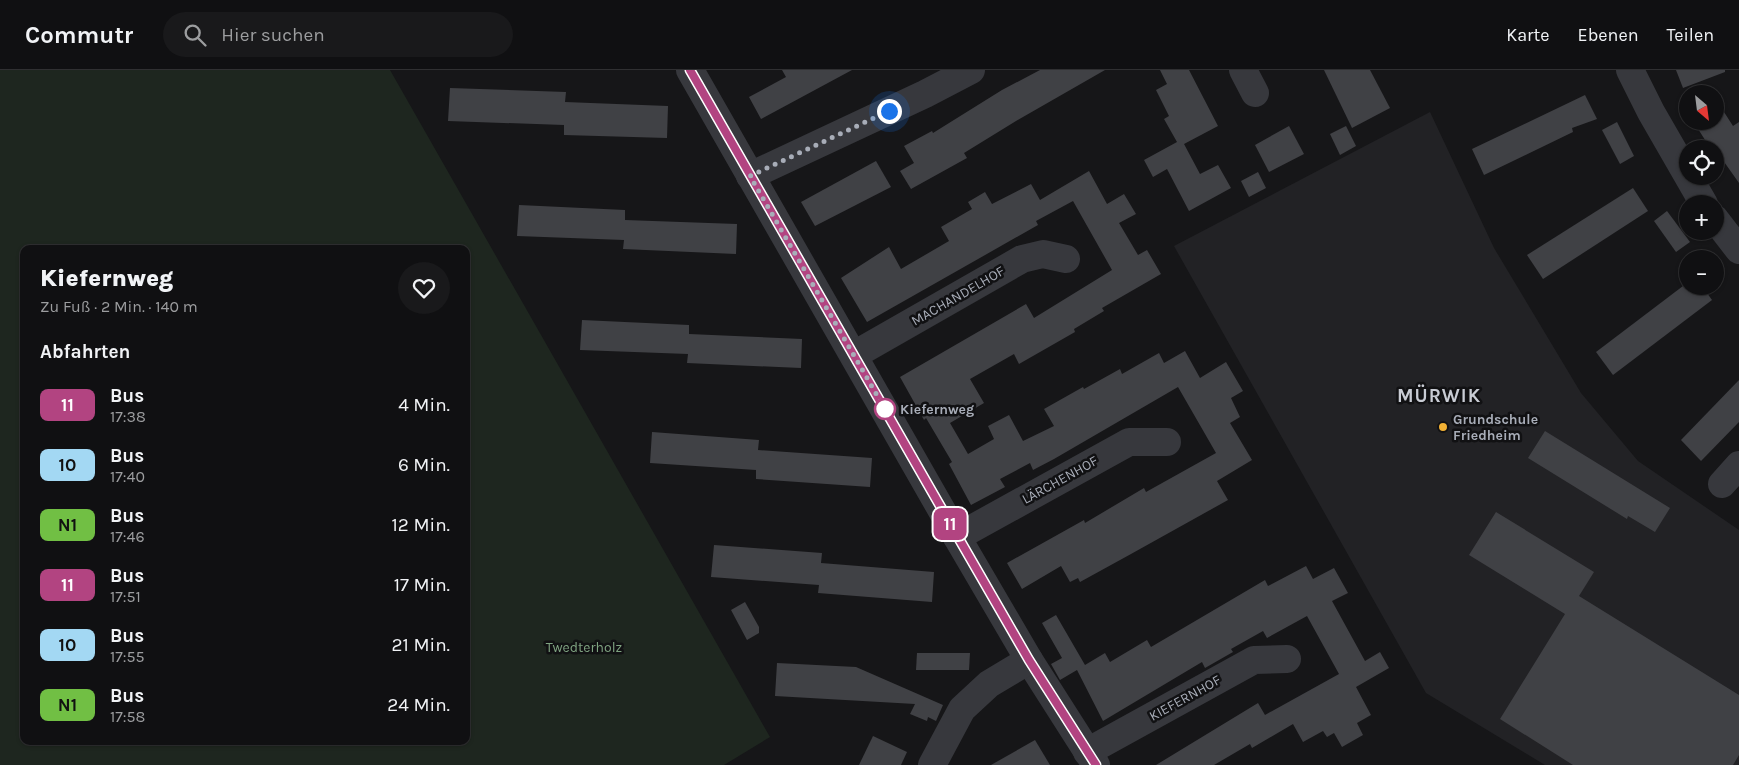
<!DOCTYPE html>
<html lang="de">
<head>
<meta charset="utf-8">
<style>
	:root { --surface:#101012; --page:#19191b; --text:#f1f3f6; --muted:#9c9d9f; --line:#303032 }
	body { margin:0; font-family:Karla,sans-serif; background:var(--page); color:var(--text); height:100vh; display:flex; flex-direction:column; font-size:19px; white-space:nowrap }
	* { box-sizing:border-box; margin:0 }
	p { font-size:16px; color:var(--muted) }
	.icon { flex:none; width:28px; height:28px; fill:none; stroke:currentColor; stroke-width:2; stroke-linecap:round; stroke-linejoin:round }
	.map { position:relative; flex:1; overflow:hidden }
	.drawer { position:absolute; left:20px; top:175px; width:450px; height:500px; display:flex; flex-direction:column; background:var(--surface); border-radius:10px; box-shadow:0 1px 4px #0004,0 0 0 1px var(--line) }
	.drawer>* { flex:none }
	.badge { padding:0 10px; border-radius:8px; font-size:18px; line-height:32px }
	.needle { width:32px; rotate:152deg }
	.buttons { position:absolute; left:1679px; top:15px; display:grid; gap:10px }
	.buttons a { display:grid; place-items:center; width:45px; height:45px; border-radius:50%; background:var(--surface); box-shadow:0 1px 4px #0004,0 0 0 1px var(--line); font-size:25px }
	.you { position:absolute; width:25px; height:25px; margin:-12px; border:4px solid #fff; border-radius:50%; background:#1a73e8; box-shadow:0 0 0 8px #1a73e833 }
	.map>.badge { position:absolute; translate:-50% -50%; box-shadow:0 0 0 2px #fff }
	h2 { padding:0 20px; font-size:19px; line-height:45px }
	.round { display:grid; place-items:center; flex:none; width:52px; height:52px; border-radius:26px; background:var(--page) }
	.summary { display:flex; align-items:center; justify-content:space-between; height:85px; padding:0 20px }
	h1 { font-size:24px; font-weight:800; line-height:38px }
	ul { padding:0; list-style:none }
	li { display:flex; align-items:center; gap:15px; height:60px; padding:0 20px }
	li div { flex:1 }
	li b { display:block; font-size:19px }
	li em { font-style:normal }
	li .badge { min-width:55px; font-weight:700; text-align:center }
	header { display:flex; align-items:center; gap:30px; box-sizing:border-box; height:70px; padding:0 25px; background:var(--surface); border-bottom:1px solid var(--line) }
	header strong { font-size:24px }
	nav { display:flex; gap:28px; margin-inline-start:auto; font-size:18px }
	.search { width:350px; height:45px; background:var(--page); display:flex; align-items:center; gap:12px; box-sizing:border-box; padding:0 18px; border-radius:28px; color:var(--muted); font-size:19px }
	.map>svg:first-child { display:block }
	.built { fill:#222225 }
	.green { fill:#1e261f; fill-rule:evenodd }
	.building { fill:#404145 }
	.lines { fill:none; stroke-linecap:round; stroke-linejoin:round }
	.minor { stroke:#37383d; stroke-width:28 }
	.line-casing { stroke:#fff; stroke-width:11 }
	.line { stroke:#b24481; stroke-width:8 }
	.walk { stroke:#a8adb8; stroke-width:5; stroke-dasharray:0 9 }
	.stop-dot { fill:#fff; stroke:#b24481; stroke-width:2.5 }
	.poi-dot { fill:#f2b134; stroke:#111113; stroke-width:2 }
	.labels { text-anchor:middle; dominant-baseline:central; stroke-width:5; stroke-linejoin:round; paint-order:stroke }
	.street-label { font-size:14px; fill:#a8adb8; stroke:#111113 }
	.stop-label { font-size:14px; font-weight:bold; fill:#a8adb8; stroke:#111113; text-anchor:start }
	.poi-label { font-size:14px; font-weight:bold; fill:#a8adb8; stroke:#111113; text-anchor:start }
	.park-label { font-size:14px; fill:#7fa381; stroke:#111113 }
	.district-label { font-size:19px; font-weight:bold; letter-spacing:1px; fill:#c9ccd4; stroke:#111113 }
</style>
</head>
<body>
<header>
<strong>Commutr</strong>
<div class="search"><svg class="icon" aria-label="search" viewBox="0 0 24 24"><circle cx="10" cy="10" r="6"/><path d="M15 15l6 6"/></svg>Hier suchen</div>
<nav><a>Karte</a><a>Ebenen</a><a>Teilen</a></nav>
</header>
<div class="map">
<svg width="1739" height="695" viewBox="0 0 1739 695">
	<rect width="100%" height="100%" fill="#161618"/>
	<polygon class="built" points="1430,42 1494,178 1581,323 1638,391 1739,460 1739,695 1545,695 1426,623 1174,176"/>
	<path class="green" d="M 0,0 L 390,0 L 770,667 L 724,695 L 0,695 ZM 24,179 L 466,179 L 466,671 L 24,671 Z"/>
	<g class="building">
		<polygon points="782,0 852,0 761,49 749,27 786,7"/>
		<polygon points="1040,0 1105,0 1016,51 964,83 967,88 911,119 900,101 914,93 904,76 932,61 933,63 1002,20"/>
		<polygon points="1160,0 1189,0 1218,56 1184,74 1200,104 1218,95 1231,118 1189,141 1167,99 1153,107 1144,90 1177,72 1164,49 1169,46 1156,20 1167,14"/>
		<polygon points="1324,0 1370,0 1390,38 1352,58"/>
		<polygon points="1676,0 1725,0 1725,2 1683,18"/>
		<polygon points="450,18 566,22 565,32 668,36 667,68 564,65 564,55 448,51"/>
		<polygon points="1585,25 1597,49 1572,58 1573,62 1484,105 1472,79"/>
		<polygon points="1715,28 1733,56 1739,52 1739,113 1715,79 1707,73 1693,51 1715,51"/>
		<polygon points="1617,52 1634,86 1620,94 1602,60"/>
		<polygon points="1289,56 1304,84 1269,102 1255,75"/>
		<polygon points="1346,56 1356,76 1340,85 1330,64"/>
		<polygon points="876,91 891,117 815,156 801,132"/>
		<polygon points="1089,101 1107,134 1124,124 1136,144 1119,153 1138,185 1147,180 1161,204 1102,238 1104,241 1074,259 1075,262 1019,294 1014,284 970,309 984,333 950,353 968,384 994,369 988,356 1009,345 1023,371 1054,356 1044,339 1083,317 1084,319 1120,299 1122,304 1159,283 1164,293 1185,281 1200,308 1226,292 1243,321 1231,328 1240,347 1230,353 1252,390 1217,411 1228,430 1131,484 1080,512 1078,508 1070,512 1061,496 1022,519 1007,493 1084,450 1085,453 1144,418 1146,422 1216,383 1178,317 1054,389 1033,400 1030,393 1000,409 1005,417 971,435 949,394 952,392 926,348 924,350 900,307 1026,234 1034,248 1112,200 1073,131 1036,151 1038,155 867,252 841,208 889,177 901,199 949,171 941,157 972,139 968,132 985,122 992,134 1031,114 1040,130"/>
		<polygon points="1258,102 1266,118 1249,127 1241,111"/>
		<polygon points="1633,118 1648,141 1543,209 1527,185"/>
		<polygon points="519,135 625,140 625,150 737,154 736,184 623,179 624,170 517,166"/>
		<polygon points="1667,141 1690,172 1676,182 1654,151"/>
		<polygon points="1683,216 1702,216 1712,230 1613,305 1596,282"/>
		<polygon points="582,250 689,255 689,264 802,269 801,298 687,293 688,284 580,280"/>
		<polygon points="1739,310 1739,352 1701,391 1681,370"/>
		<polygon points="1545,361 1670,438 1655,462 1628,446 1627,449 1528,388"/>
		<polygon points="652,362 759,370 758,380 872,388 870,417 756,409 756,400 650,393"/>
		<polygon points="1496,442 1594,502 1579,526 1739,625 1739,685 1733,695 1573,695 1500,649 1565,544 1469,485"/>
		<polygon points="714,475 822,483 821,493 934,502 932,532 818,523 819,515 711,507"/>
		<polygon points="1306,496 1313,509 1334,498 1348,523 1332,531 1365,591 1380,582 1389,598 1356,617 1371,645 1357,653 1363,665 1342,677 1334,663 1327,667 1323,661 1303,672 1293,654 1252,678 1250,674 1214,695 1156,695 1258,633 1265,645 1339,604 1307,546 1267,568 1263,561 1231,579 1233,582 1205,598 1202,592 1103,651 1077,600 1060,610 1051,594 1062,588 1042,553 1056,545 1085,595 1105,583 1110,592 1147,570 1151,577 1265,510 1268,516"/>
		<polygon points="745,532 759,557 759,563 747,570 731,540"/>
		<polygon points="917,583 970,583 969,600 916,600"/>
		<polygon points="777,593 856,597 943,635 936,651 928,647 927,651 910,644 915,634 775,626"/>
		<polygon points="873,666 907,682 901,695 859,695"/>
		<polygon points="1035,670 1050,695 991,695"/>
	</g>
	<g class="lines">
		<g class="minor">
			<polyline points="690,0 957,467 1029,590 1096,695"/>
			<polyline points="1243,0 1255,23"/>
			<polyline points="1630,0 1651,42 1704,134"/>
			<polyline points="750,106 925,24 971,0"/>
			<polyline points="1715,149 1739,180"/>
			<polyline points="854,285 1022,189 1043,184 1066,189"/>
			<polyline points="1722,414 1739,395"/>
			<polyline points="957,467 1129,372 1167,372"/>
			<polyline points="1087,682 1254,590 1287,589"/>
			<polyline points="932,695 962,639 989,614 1029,590"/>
		</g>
	</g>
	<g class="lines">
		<g class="line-casing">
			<polyline id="line" points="690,0 958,467 1029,590 1096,695"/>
		</g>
		<use href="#line" class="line"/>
		<polyline class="walk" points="885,339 750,106 889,41"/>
	</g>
	<circle class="stop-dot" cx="885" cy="339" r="10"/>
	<circle class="poi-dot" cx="1443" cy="357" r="5"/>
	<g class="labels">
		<g class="street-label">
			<text transform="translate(958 226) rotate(-30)">MACHANDELHOF</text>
			<text transform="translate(1060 410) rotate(-29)">LÄRCHENHOF</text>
			<text transform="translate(1185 628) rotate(-29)">KIEFERNHOF</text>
		</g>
		<g class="stop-label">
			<text x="900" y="339">Kiefernweg</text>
		</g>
		<g class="poi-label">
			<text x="1453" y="349">Grundschule<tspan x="1453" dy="16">Friedheim</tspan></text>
		</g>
		<g class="park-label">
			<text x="584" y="577">Twedterholz</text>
		</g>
		<g class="district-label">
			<text x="1439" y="326">MÜRWIK</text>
		</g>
	</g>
</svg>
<div class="buttons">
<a><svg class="needle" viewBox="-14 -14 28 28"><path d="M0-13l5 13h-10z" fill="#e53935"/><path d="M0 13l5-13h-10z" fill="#9c9d9f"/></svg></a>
<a><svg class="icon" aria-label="locate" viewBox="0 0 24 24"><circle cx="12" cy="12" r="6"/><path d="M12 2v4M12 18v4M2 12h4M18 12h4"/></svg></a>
<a>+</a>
<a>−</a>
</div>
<div class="you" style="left:889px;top:41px"></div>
<b class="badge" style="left:950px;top:454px;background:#b24481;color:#fff">11</b>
<section class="drawer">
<div class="summary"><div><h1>Kiefernweg</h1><p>Zu Fuß · 2 Min. · 140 m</p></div><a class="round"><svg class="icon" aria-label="heart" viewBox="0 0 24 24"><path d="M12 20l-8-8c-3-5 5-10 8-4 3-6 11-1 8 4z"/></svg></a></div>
<h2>Abfahrten</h2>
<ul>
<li><span class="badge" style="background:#b24481;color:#fff">11</span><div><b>Bus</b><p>17:38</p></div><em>4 Min.</em></li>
<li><span class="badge" style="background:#a3d8f3;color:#111">10</span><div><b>Bus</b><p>17:40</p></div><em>6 Min.</em></li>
<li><span class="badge" style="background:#71bf44;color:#111">N1</span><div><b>Bus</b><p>17:46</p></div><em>12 Min.</em></li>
<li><span class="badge" style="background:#b24481;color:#fff">11</span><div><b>Bus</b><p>17:51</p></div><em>17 Min.</em></li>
<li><span class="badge" style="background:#a3d8f3;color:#111">10</span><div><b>Bus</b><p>17:55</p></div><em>21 Min.</em></li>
<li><span class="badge" style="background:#71bf44;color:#111">N1</span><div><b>Bus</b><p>17:58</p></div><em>24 Min.</em></li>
</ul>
</section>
</div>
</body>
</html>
